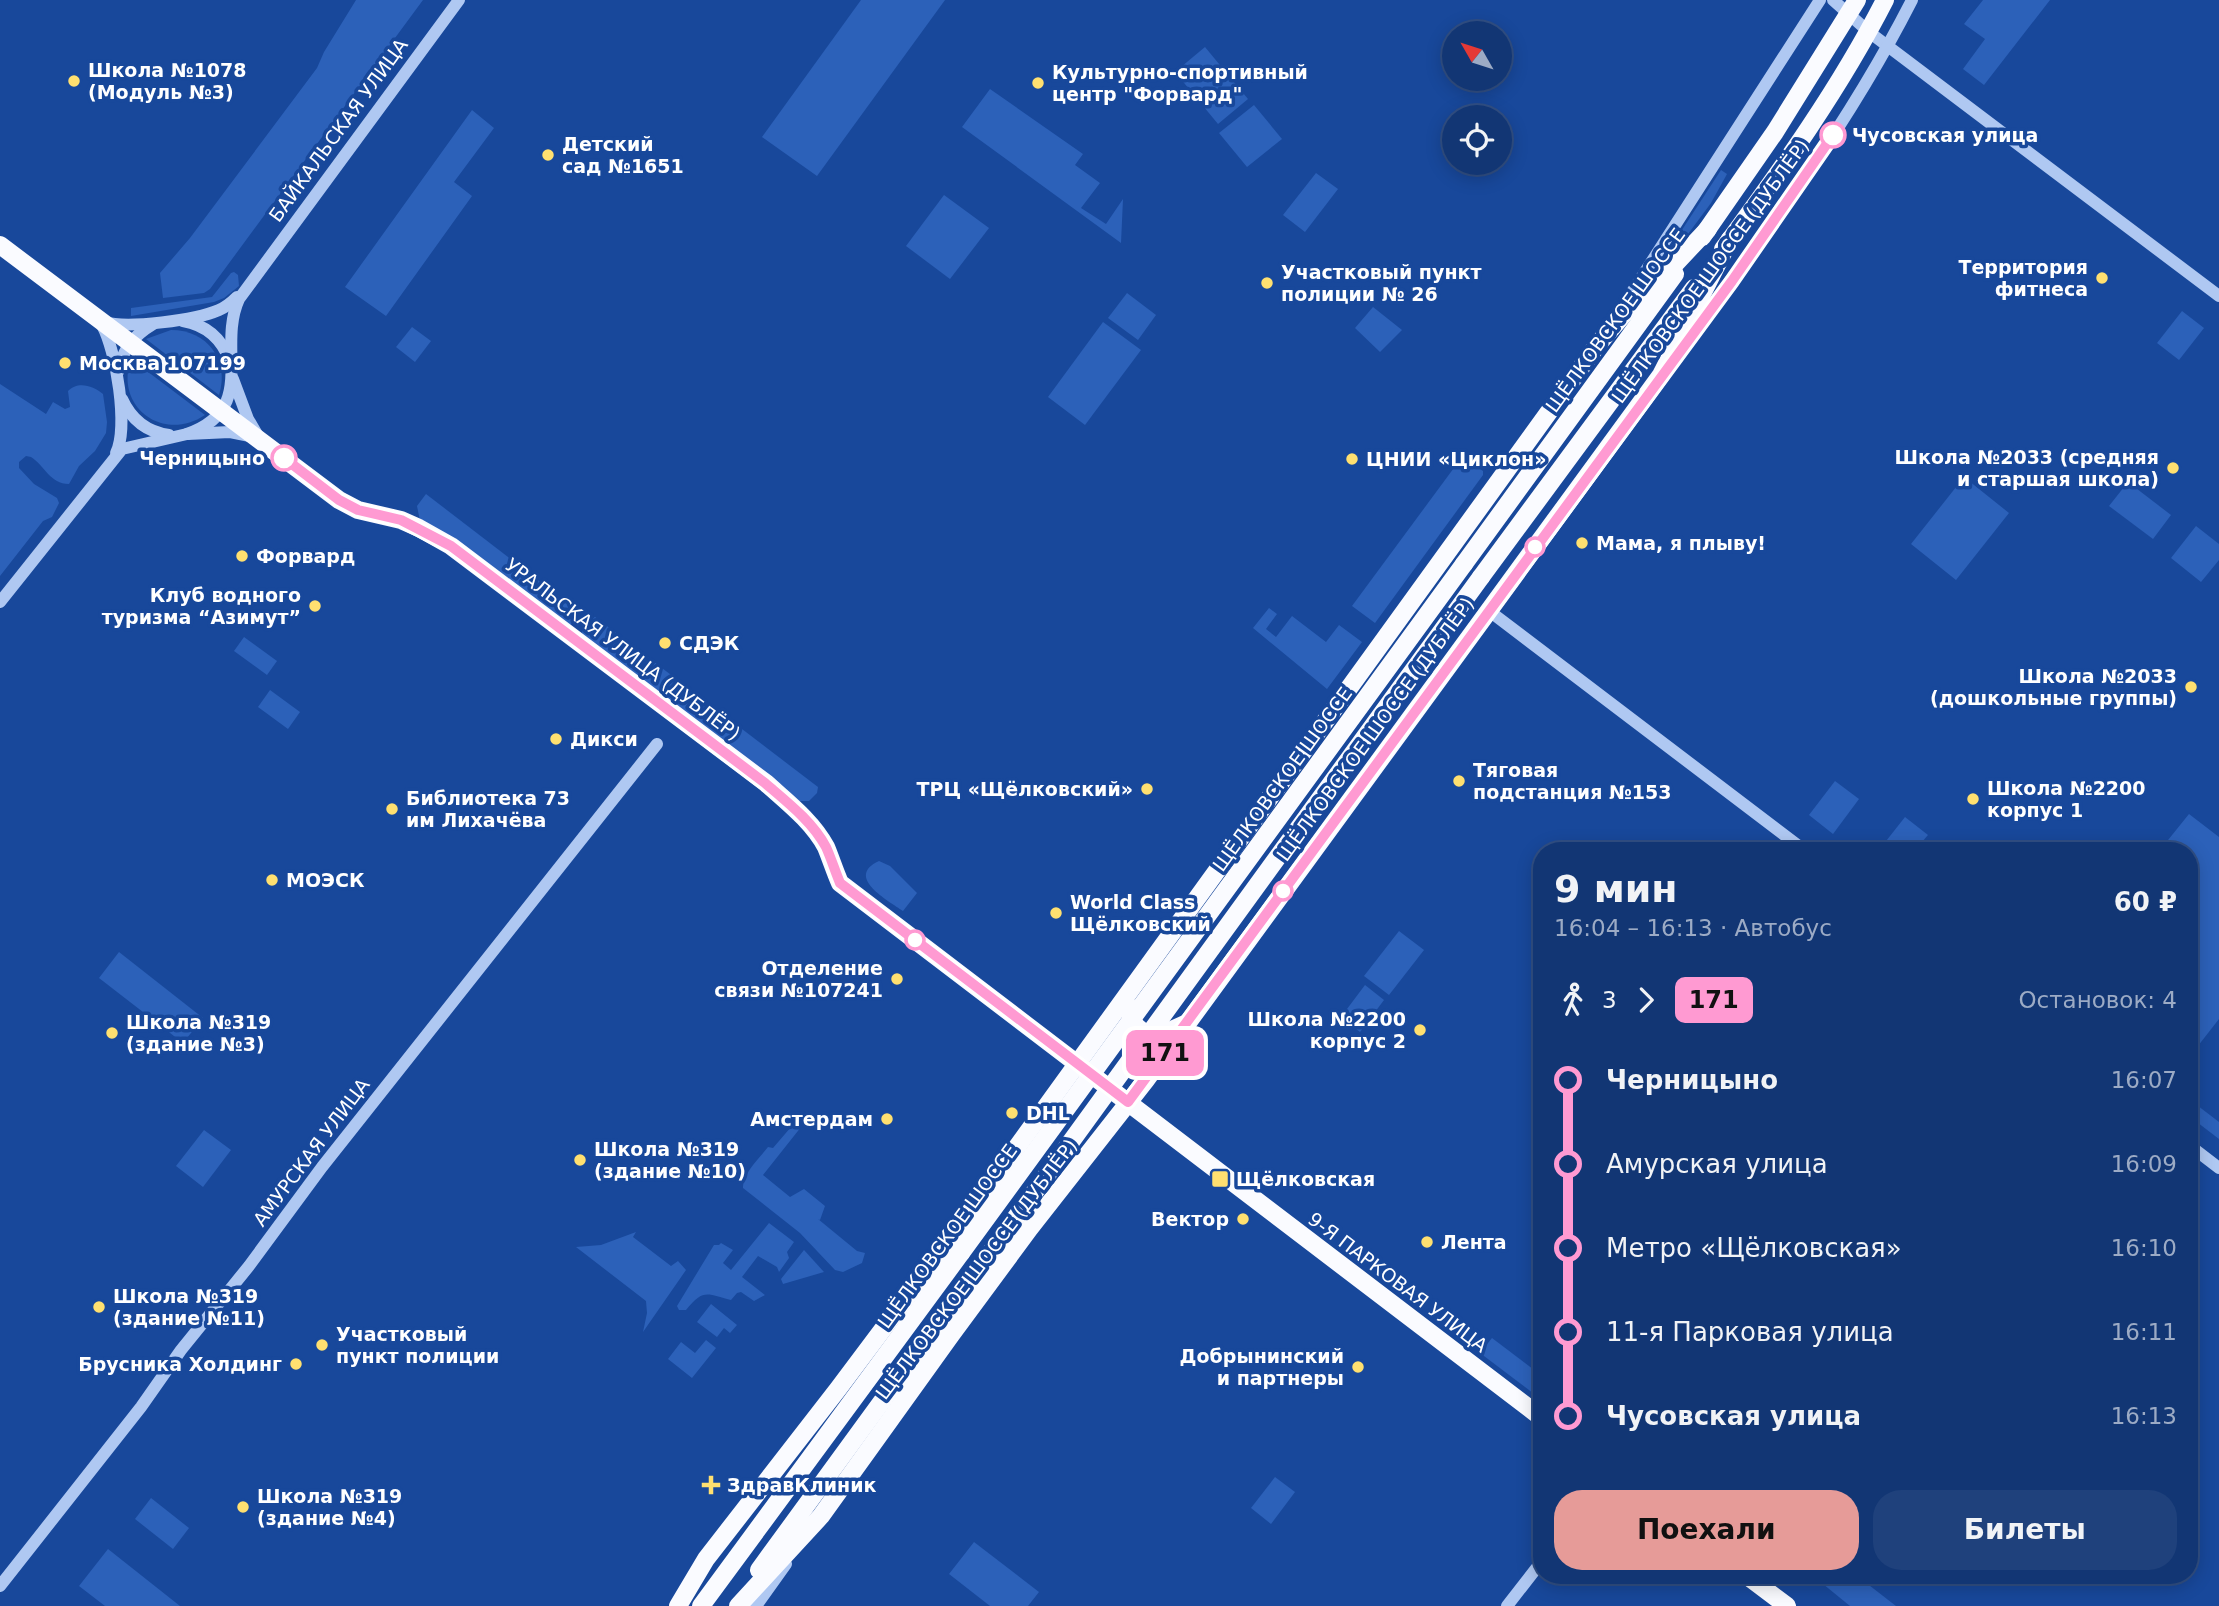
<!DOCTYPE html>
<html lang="ru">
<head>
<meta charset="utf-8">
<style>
	:root { --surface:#123674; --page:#1f417c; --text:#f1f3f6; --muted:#9cabc5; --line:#315086; --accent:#e69b98 }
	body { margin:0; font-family:"DejaVu Sans",sans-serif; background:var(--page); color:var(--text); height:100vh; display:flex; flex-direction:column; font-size:26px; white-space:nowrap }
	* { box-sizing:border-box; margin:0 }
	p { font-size:23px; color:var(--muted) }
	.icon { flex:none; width:38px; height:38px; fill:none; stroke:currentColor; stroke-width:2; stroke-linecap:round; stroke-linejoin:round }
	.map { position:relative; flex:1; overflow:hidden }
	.drawer { position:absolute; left:1533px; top:842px; width:665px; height:742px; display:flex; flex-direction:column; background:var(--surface); border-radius:28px; box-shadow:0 4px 18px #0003,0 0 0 2px var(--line) }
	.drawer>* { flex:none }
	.badge { padding:0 14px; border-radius:10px; font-size:24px; line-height:46px }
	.needle { width:46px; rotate:309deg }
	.tools { position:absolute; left:1442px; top:21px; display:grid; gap:14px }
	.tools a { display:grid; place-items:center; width:70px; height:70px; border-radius:50%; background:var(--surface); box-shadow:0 4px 18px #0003,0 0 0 2px var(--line); font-size:35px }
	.map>.badge { position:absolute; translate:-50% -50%; box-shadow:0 0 0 4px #fff }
	.legs { display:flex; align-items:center; gap:10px; height:77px; padding:0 21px; font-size:23px }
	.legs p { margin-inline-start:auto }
	.overview { display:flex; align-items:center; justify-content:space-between; height:119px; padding:0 21px }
	h1 { font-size:38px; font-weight:700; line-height:52px }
	.primary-button { display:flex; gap:14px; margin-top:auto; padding:14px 21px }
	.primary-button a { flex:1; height:80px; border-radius:28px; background:var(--accent); color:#111; font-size:28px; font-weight:700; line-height:80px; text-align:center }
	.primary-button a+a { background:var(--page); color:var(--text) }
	ul { padding:0 21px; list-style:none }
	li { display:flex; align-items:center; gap:24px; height:84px; font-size:26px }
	li i { display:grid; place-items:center; width:10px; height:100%; margin:0 9px; background:currentColor }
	li i::after { content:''; width:18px; height:18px; margin:-9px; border:5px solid; border-radius:50%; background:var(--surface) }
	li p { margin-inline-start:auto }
	li:first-child i { background:linear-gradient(#0000 50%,currentColor 0) }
	li:last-child i { background:linear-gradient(currentColor 50%,#0000 0) }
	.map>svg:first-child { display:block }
	.green { fill:#2c61b9 }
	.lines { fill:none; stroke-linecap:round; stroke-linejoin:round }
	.minor { stroke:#afc8f2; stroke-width:12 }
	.major { stroke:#fafbff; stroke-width:18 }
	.major-bridge { stroke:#fafbff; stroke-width:18 }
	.line-1-casing { stroke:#fff; stroke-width:16 }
	.line-1 { stroke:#ff9ad2; stroke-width:10 }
	.poi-dot { fill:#ffe070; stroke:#18489b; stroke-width:2.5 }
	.stop-1-dot { fill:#fff; stroke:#ff9ad2; stroke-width:3.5 }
	.labels { text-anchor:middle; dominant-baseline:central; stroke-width:7; stroke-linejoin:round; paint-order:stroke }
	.poi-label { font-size:19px; font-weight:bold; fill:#fff; stroke:#18489b; text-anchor:start }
	.street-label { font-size:19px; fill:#fff; stroke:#18489b }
	.stop-label { font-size:19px; font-weight:bold; fill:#fff; stroke:#18489b; text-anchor:start }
</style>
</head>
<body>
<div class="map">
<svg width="2219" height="1606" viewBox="0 0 2219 1606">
	<rect width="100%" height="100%" fill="#18489b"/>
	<g class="green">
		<polygon points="356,0 423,0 210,289 204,293 163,298 160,273 190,238 317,68 324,52"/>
		<polygon points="861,0 945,0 817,176 762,137"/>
		<polygon points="1983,0 2050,0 1984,85 1963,69 1985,39 1964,24"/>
		<polygon points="1205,47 1248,99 1218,124 1175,72"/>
		<polygon points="990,89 1083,154 1075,165 1100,183 1081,208 1106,224 1123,199 1121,243 962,127"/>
		<polygon points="1254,105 1282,139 1247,167 1219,133"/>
		<polygon points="472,110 494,128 454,182 472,196 386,316 345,287"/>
		<polygon points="1721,170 1727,174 1711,203 1671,257 1668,261 1665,260 1665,256"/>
		<polygon points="1316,173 1338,189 1305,232 1283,215"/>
		<polygon points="944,195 989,228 950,279 906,246"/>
		<polygon points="234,272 238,275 239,286 224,298 214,302 131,316 131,308 212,297 231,273"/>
		<polygon points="1127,293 1156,315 1138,340 1108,318"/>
		<polygon points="1373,307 1402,330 1380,352 1355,328"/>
		<polygon points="2182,311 2204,328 2179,360 2157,343"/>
		<polygon points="1103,322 1141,350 1085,425 1048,397"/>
		<polygon points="412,327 431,341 415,362 396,347"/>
		<path d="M 171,330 C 207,330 230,360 219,395 L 146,339 Z"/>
		<path d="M 131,359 L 205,415 C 163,443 114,407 131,359 Z"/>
		<path d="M 0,384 L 46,414 L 53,402 L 65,409 L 70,407 L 68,391 C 77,381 93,385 103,394 L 107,422 L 106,433 L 95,451 L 79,466 L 69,484 C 50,484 45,466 31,457 L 26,456 L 19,462 L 19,468 L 34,484 L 57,498 L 59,503 L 52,517 L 43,521 L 0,576 Z"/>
		<polygon points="1462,457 1483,471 1483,475 1375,623 1352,606"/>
		<polygon points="1964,477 2009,513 1956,580 1911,544"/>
		<polygon points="2128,482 2171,515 2153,539 2109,506"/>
		<polygon points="426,494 581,613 570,625 420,521 417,506"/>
		<polygon points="2196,526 2219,544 2219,560 2201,582 2171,558"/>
		<polygon points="1269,608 1277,614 1266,629 1276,637 1292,616 1326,642 1339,625 1362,642 1327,689 1253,628"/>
		<polygon points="595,617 818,787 817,793 809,801 799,801 586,640 582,633 583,626"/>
		<polygon points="244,637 277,661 267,675 234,651"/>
		<polygon points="270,690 300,712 288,729 258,707"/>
		<polygon points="1835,781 1859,799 1833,834 1809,815"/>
		<polygon points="2189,814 2219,837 2219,1019 2194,1051 2189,1047 2189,850 2160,850"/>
		<polygon points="1905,817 1928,835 1915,850 1879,850"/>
		<path d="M 879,861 L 890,866 L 917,893 L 903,911 C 889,901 844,877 879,861 Z"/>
		<polygon points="1399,931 1424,950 1389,995 1364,976"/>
		<polygon points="119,952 203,1018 183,1043 99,978"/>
		<polygon points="1365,985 1384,1000 1360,1032 1341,1017"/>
		<polygon points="2189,1099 2219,1122 2219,1139 2189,1116"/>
		<path d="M 803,1113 L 809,1117 L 763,1175 L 790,1197 L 804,1189 L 825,1206 L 820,1220 L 818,1219 L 857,1251 L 865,1253 L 862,1263 L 843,1272 L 835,1270 L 800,1233 L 743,1188 C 742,1174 759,1159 768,1147 L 773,1148 Z"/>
		<polygon points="204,1130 231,1150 203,1187 176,1166"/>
		<path d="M 769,1223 L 794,1242 L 787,1252 L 789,1258 L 779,1272 L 777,1267 L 758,1256 L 742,1277 L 765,1295 L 754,1301 L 741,1292 L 737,1293 L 731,1300 C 706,1293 703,1289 686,1310 L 679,1310 L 677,1306 L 714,1245 L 719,1245 L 721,1243 L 733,1250 L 723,1263 L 731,1270 Z"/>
		<polygon points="636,1232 633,1237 671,1266 678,1261 686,1270 643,1332 647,1313 646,1301 576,1247 601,1245"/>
		<polygon points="804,1250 824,1272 783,1284 781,1279"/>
		<polygon points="711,1304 737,1325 730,1333 724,1328 717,1337 697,1322"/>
		<polygon points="1492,1338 1542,1376 1542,1400 1480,1353"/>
		<polygon points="706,1340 716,1348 692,1378 668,1359 681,1342 695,1353"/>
		<polygon points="1275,1477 1295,1492 1271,1524 1251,1508"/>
		<polygon points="151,1498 189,1528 173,1549 135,1519"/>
		<polygon points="974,1542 1039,1592 1028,1606 990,1606 949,1574"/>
		<polygon points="108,1549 180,1606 105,1606 79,1586"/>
		<polygon points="1812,1575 1856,1575 1896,1606 1850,1606"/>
	</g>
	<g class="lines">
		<g class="minor">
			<polyline points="1833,0 1869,32 2219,296"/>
			<polyline points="1625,303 1820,0"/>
			<path d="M 183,321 C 206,325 222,339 230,361"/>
			<path d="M 104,322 C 128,329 196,320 219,310 C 226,307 232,302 237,297"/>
			<path d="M 102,325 C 116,350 129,428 116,453"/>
			<path d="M 1682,347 C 1765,236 1849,124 1912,0"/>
			<path d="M 118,372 C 123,349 133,336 153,324"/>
			<polyline points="233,379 248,419 258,436"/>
			<path d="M 122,399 C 131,419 147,432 169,435"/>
			<path d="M 187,434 C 259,409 216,349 239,299 L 459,0"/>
			<polyline points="0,602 122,449 187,434 230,432 250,436"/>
			<polyline points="1488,610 1804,850"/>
			<polyline points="2189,1145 2219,1168"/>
			<polyline points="0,1586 141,1407 181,1350 249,1266 322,1167 657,744"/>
			<polyline points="756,1606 786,1564"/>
			<polyline points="1507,1606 1542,1561"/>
		</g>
		<g class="major">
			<polyline points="1702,237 1775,132 1857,0"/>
			<path d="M 0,245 L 339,500 L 358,510 L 401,520 L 419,528 L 451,546 L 766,783 C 787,802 812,821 826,847 C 831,859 835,872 840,883 L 1542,1418"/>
			<path d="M 1723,249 C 1782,169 1840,88 1885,0"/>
			<polyline points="1464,564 1675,274"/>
			<polyline points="1481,577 1694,288"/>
			<path d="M 1129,1007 C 1130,1025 1140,1032 1156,1037 L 1185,1024"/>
			<polyline points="759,1570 980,1267"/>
			<polyline points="1746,1575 1787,1606"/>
			<polyline points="678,1606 706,1559 838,1389 949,1241 1598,344 1637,299 1675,264 1708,229"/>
			<polyline points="701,1606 961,1253"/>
			<polyline points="738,1606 821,1516 951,1335 1030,1228 1146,1080 1645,397 1661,375 1730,239"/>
		</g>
		<g class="major-bridge">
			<polyline points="961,1253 1464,564"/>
			<polyline points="980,1267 1481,577"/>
		</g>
	</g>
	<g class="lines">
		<g class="line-1-casing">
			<path id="line-1" d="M 284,458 L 339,500 L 358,510 L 401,520 L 451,546 L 765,783 C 787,802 812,821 826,847 C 831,858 835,871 840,883 L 1128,1102 L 1732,281 L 1833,135"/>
		</g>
		<use href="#line-1" class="line-1"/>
	</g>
	<g class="poi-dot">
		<circle cx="74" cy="81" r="7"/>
		<circle cx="1038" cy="83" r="7"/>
		<circle cx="548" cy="155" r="7"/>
		<circle cx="2102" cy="278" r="7"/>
		<circle cx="1267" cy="283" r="7"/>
		<circle cx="65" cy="363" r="7"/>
		<circle cx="1352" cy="459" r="7"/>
		<circle cx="2173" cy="468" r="7"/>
		<circle cx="1582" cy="543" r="7"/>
		<circle cx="242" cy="556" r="7"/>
		<circle cx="315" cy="606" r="7"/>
		<circle cx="665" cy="643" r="7"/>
		<circle cx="2191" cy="687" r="7"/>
		<circle cx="556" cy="739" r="7"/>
		<circle cx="1459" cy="781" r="7"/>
		<circle cx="1147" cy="789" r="7"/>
		<circle cx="1973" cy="799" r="7"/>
		<circle cx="392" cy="809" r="7"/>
		<circle cx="272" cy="880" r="7"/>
		<circle cx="1056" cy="913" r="7"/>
		<circle cx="897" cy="979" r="7"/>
		<circle cx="1420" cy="1030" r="7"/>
		<circle cx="112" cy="1033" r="7"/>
		<circle cx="1012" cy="1113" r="7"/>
		<circle cx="887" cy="1119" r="7"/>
		<circle cx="580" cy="1160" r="7"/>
		<rect x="1211" y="1170" width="18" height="18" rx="3.5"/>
		<circle cx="1243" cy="1219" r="7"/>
		<circle cx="1427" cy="1242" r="7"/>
		<circle cx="99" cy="1307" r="7"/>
		<circle cx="322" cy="1345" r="7"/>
		<circle cx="296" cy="1364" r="7"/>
		<circle cx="1358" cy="1367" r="7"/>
		<path d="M707.5 1474.5h7v7h7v7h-7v7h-7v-7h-7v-7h7z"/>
		<circle cx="243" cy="1507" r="7"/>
	</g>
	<g class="stop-1-dot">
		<circle cx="1833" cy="135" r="12"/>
		<circle cx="284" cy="458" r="12"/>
		<circle cx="1535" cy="547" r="9"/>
		<circle cx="1283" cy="891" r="9"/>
		<circle cx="915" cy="940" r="9"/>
	</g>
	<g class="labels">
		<g class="poi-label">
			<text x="88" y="70">Школа №1078<tspan x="88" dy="22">(Модуль №3)</tspan></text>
			<text x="1052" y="72">Культурно-спортивный<tspan x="1052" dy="22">центр "Форвард"</tspan></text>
			<text x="562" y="144">Детский<tspan x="562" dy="22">сад №1651</tspan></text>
			<text x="2088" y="267" text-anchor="end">Территория<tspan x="2088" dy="22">фитнеса</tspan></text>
			<text x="1281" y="272">Участковый пункт<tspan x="1281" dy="22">полиции № 26</tspan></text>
			<text x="79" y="363">Москва 107199</text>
			<text x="2159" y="457" text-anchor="end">Школа №2033 (средняя<tspan x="2159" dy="22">и старшая школа)</tspan></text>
			<text x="1366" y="459">ЦНИИ «Циклон»</text>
			<text x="1596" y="543">Мама, я плыву!</text>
			<text x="256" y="556">Форвард</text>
			<text x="301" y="595" text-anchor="end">Клуб водного<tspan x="301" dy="22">туризма “Азимут”</tspan></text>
			<text x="679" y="643">СДЭК</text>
			<text x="2177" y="676" text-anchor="end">Школа №2033<tspan x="2177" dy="22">(дошкольные группы)</tspan></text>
			<text x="570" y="739">Дикси</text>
			<text x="1473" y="770">Тяговая<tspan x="1473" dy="22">подстанция №153</tspan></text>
			<text x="1987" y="788">Школа №2200<tspan x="1987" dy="22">корпус 1</tspan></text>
			<text x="1133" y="789" text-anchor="end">ТРЦ «Щёлковский»</text>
			<text x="406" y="798">Библиотека 73<tspan x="406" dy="22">им Лихачёва</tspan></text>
			<text x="286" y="880">МОЭСК</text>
			<text x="1070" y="902">World Class<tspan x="1070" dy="22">Щёлковский</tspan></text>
			<text x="883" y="968" text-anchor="end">Отделение<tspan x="883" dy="22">связи №107241</tspan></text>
			<text x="1406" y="1019" text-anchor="end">Школа №2200<tspan x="1406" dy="22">корпус 2</tspan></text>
			<text x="126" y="1022">Школа №319<tspan x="126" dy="22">(здание №3)</tspan></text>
			<text x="1026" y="1113">DHL</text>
			<text x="873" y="1119" text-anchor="end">Амстердам</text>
			<text x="594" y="1149">Школа №319<tspan x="594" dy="22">(здание №10)</tspan></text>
			<text x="1236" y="1179">Щёлковская</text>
			<text x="1229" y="1219" text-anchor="end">Вектор</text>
			<text x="1441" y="1242">Лента</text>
			<text x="113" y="1296">Школа №319<tspan x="113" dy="22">(здание №11)</tspan></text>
			<text x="336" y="1334">Участковый<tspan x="336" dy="22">пункт полиции</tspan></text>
			<text x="1344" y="1356" text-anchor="end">Добрынинский<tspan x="1344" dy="22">и партнеры</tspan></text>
			<text x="282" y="1364" text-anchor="end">Брусника Холдинг</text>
			<text x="727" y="1485">ЗдравКлиник</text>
			<text x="257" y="1496">Школа №319<tspan x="257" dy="22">(здание №4)</tspan></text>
		</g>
		<g class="street-label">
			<text transform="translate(338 130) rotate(-54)">БАЙКАЛЬСКАЯ УЛИЦА</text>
			<text transform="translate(1710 271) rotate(-54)">ЩЁЛКОВСКОЕ ШОССЕ (ДУБЛЁР)</text>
			<text transform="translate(1615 320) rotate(-54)">ЩЁЛКОВСКОЕ ШОССЕ</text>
			<text transform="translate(623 649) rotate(37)">УРАЛЬСКАЯ УЛИЦА (ДУБЛЁР)</text>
			<text transform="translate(1375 729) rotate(-54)">ЩЁЛКОВСКОЕ ШОССЕ (ДУБЛЁР)</text>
			<text transform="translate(1282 779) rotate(-54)">ЩЁЛКОВСКОЕ ШОССЕ</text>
			<text transform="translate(311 1152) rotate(-53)">АМУРСКАЯ УЛИЦА</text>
			<text transform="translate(947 1236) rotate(-54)">ЩЁЛКОВСКОЕ ШОССЕ</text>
			<text transform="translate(976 1269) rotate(-53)">ЩЁЛКОВСКОЕ ШОССЕ (ДУБЛЁР)</text>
			<text transform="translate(1398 1282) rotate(37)">9-Я ПАРКОВАЯ УЛИЦА</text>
		</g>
		<g class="stop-label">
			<text x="1852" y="135">Чусовская улица</text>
			<text x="265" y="458" text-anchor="end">Черницыно</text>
		</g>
	</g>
</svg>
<div class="tools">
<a><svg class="needle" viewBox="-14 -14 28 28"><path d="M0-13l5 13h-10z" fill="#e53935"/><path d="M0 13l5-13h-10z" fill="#9cabc5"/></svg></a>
<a><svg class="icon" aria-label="locate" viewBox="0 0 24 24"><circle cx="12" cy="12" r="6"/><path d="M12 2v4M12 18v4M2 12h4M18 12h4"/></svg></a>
</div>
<b class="badge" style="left:1165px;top:1053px;background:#ff9ad2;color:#111">171</b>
<section class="drawer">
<div class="overview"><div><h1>9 мин</h1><p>16:04 – 16:13 · Автобус</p></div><b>60 ₽</b></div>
<div class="legs"><svg class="icon" aria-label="walk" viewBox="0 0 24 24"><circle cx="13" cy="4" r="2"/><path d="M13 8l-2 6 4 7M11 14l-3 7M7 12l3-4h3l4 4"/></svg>3<svg class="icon" aria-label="forward" viewBox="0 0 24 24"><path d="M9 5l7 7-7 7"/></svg><b class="badge" style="background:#ff9ad2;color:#111">171</b><p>Остановок: 4</p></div>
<ul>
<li><i style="color:#ff9ad2"></i><b>Черницыно</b><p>16:07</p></li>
<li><i style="color:#ff9ad2"></i><span>Амурская улица</span><p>16:09</p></li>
<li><i style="color:#ff9ad2"></i><span>Метро «Щёлковская»</span><p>16:10</p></li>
<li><i style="color:#ff9ad2"></i><span>11-я Парковая улица</span><p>16:11</p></li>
<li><i style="color:#ff9ad2"></i><b>Чусовская улица</b><p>16:13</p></li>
</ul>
<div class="primary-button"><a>Поехали</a><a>Билеты</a></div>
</section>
</div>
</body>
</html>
